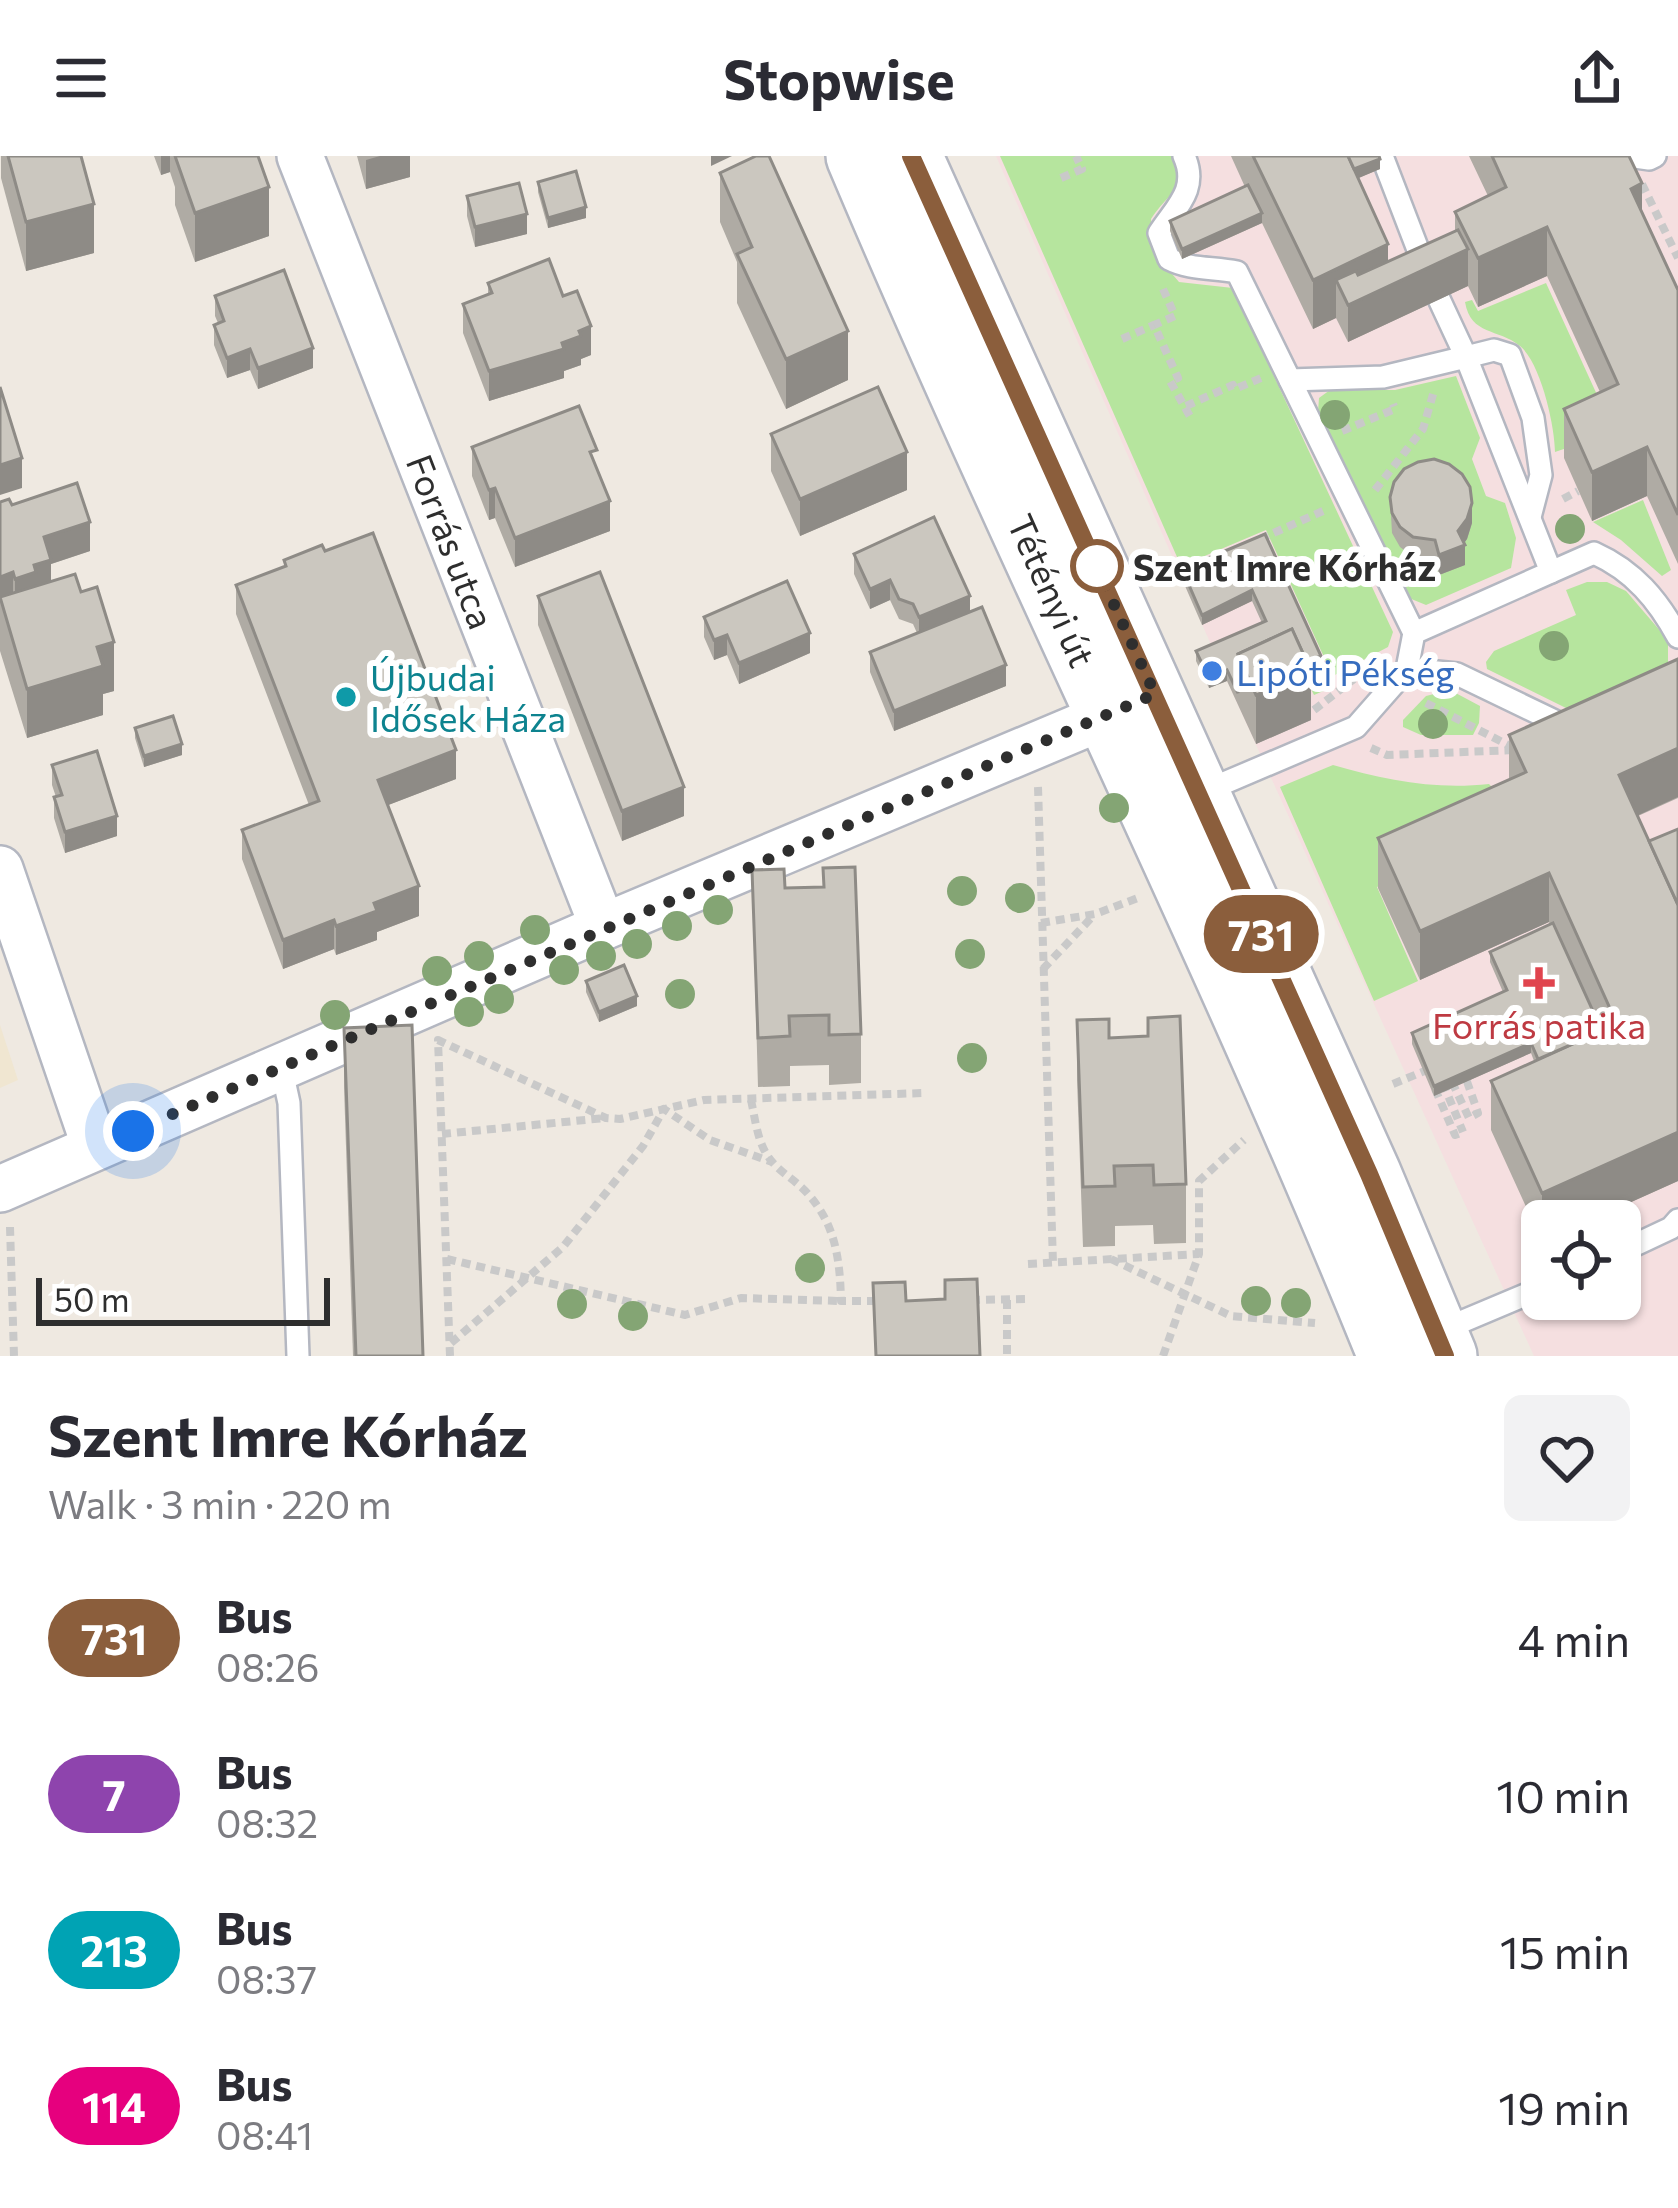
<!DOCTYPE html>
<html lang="en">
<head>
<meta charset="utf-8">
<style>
	:root { --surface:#fff; --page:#f2f2f3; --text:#2b2b33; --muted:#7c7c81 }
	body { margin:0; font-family:Commissioner,sans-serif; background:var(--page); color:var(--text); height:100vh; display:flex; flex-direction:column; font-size:45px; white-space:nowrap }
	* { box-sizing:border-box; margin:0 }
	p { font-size:39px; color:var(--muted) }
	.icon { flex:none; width:66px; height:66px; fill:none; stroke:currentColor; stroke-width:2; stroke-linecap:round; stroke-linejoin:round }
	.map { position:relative; height:1200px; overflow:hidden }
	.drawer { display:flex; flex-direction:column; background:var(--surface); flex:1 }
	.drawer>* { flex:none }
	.badge { padding:0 24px; border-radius:39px; font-size:42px; line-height:78px }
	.controls { position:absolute; left:1521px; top:1044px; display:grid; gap:24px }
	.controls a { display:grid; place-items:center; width:120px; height:120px; border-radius:18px; background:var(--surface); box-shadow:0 3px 9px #0004; font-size:60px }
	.scale { position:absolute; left:36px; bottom:30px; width:294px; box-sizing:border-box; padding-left:12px; border:6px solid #2e2e2e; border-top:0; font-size:33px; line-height:42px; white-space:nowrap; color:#2e2e2e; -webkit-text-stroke:9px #fff; paint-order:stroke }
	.you { position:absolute; width:60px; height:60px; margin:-30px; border:9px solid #fff; border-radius:50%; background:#1a73e8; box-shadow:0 0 0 18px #1a73e833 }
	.map>.badge { position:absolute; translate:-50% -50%; box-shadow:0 0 0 6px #fff }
	.round { display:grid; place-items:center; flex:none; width:126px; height:126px; border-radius:18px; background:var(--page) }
	.overview { display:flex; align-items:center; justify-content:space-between; height:204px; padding:0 48px }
	h1 { font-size:57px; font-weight:700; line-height:90px }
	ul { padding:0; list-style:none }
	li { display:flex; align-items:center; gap:36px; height:156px; padding:0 48px }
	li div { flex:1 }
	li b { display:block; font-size:45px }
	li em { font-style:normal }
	li .badge { min-width:132px; font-weight:700; text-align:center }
	header { display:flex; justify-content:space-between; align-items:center; height:156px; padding:0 48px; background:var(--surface); font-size:54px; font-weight:700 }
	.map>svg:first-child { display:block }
	.education { fill:#f0e6d1 }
	.medical { fill:#f5dfe0; fill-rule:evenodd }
	.green { fill:#b6e59e }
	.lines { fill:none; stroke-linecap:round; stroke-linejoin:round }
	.service-casing { stroke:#b4b7c1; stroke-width:26 }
	.minor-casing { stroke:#b4b7c1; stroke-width:50 }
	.secondary-casing { stroke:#b4b7c1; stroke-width:68 }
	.path { stroke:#c9c9c9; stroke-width:8; stroke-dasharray:9 6; stroke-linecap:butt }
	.service { stroke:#fff; stroke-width:21 }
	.minor { stroke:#fff; stroke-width:45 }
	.secondary { stroke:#fff; stroke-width:63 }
	.tree { fill:#84a574 }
	.wall { fill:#afaba4 }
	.shaded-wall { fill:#8e8b86 }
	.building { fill:#cbc7bf; stroke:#8e8b86; stroke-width:3 }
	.line-casing { stroke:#fff; stroke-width:27 }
	.line { stroke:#8b5e3c; stroke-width:18 }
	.walk { stroke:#2e2e2e; stroke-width:12; stroke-dasharray:0 21.6 }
	.stop-dot { fill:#fff; stroke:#8b5e3c; stroke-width:6 }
	.shop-dot { fill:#3f7fe0; stroke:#fff; stroke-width:4.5 }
	.culture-dot { fill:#0f9aa8; stroke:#fff; stroke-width:4.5 }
	.health-dot { fill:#e0444e; stroke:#fff; stroke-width:4.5 }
	.labels { text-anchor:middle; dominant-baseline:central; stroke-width:12; stroke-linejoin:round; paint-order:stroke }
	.street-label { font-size:36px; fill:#2e2e2e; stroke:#fff }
	.stop-label { font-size:36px; font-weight:bold; fill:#2e2e2e; stroke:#fff; text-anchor:start }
	.shop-label { font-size:36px; fill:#366cbe; stroke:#fff; text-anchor:start }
	.culture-label { font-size:36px; fill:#0d838f; stroke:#fff; text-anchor:start }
	.health-label { font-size:36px; fill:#be3a42; stroke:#fff }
</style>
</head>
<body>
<header><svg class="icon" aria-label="menu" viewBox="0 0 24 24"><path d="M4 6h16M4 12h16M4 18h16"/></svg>Stopwise<svg class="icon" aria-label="share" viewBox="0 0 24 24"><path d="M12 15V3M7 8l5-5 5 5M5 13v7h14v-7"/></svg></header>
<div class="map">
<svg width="1678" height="1200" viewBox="0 0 1678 1200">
	<rect width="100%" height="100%" fill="#efe9e1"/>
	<polygon class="education" points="0,869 18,924 0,932"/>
	<path class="medical" d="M 996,0 L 1678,0 L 1678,1200 L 1534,1200 L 1227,525 ZM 1542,1065 L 1620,1065 L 1620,1143 L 1542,1143 Z"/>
	<g class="green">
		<path d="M 1000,0 L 1172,0 C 1187,35 1168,36 1151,63 L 1155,98 L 1179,126 L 1233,132 L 1393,476 L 1388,491 L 1333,520 L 1335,530 L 1314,539 L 1306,523 L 1329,512 L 1266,374 L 1181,410 Z"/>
		<path d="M 1546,127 L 1614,276 L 1555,296 C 1555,271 1541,207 1520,190 C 1498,172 1471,180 1465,146 L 1472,144 L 1478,155 Z"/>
		<polygon points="1456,220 1480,282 1472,303 1486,340 1505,347 1516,382 1511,412 1426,449 1404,440 1318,256 1319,242 1330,234 1395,234"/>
		<polygon points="1643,344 1671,414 1662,420 1621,384 1593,366"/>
		<polygon points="1587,426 1607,426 1626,435 1668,484 1668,507 1659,524 1585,556 1566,552 1487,513 1486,506 1494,495 1576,459 1566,434"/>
		<polygon points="1450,534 1480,550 1479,567 1473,579 1421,579 1403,571 1403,564 1426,540"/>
		<path d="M 1333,609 C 1384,624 1435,634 1489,628 L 1524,665 L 1377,731 L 1418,825 L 1374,845 L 1280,631 Z"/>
	</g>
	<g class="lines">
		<g class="service-casing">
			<g id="service">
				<path d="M 1184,0 C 1199,33 1176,51 1159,77 L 1169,103 C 1190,114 1213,111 1237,116 L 1414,477"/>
				<polyline points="1382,0 1427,117"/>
				<polyline points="1628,0 1649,3 1655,0"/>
				<polyline points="1439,143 1466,201 1494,194 1510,199 1533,262 1541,319 1530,361"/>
				<path d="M 1551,416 L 1594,397 C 1634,415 1658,444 1678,481"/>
				<polyline points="1407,513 1457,518 1567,571"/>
				<polyline points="1203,636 1356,571 1407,513 1414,477 1551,416 1466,201 1383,221 1290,224"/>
				<polyline points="281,910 289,947 298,1200"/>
				<polyline points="1620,1096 1671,1072 1678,1064"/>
				<polyline points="1442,1174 1542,1132"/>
			</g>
		</g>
		<g class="minor-casing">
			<g id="minor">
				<polyline points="300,0 603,771"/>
				<polyline points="0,713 95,991"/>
				<polyline points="0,1033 603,771 1134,548"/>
			</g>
		</g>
		<g class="secondary-casing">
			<g id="secondary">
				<path d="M 858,0 C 1028,403 1226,794 1390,1200"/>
				<polyline points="910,0 1369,1018 1445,1200"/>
			</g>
		</g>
		<g class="path">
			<polyline points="1061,22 1082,13 1076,0"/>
			<polyline points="1642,28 1678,102"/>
			<polyline points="1163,133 1175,160 1154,169 1178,222 1170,225 1192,264"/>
			<polyline points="1122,183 1154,169"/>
			<polyline points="1186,250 1233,229 1235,233 1261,222"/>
			<polyline points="1342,275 1395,253 1393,248"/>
			<polyline points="1375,334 1423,273 1434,235"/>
			<polyline points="1563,343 1578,335"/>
			<polyline points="1260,383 1323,355"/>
			<polyline points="1426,547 1514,592"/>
			<polyline points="1314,554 1354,523"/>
			<polyline points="1371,592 1387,599 1516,594"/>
			<polyline points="1038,631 1053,1107"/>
			<polyline points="1041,767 1095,758 1138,742"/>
			<polyline points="1043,813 1094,759"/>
			<polyline points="1452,926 1469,962 1478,957 1464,917"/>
			<polyline points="1443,927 1463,976"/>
			<polyline points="1393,928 1427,914"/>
			<polyline points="1435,933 1455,979 1463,976"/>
			<path d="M 751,944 C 755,962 757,983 767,999 C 778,1016 795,1023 808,1038 C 836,1069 840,1105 841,1145 L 884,1145"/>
			<polyline points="442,978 605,962"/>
			<polyline points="10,1071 14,1200"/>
			<polyline points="447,1103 685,1159 741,1142 841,1145"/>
			<polyline points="1111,1103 1231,1160 1315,1167"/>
			<polyline points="1028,1108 1199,1098"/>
			<polyline points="971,1144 1029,1143"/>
			<polyline points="1007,1144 1007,1200"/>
			<polyline points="451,1187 563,1091 643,990 664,953 710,984 772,1006"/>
			<polyline points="450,1200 438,884 606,962 620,963 704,944 925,937"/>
			<polyline points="1163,1200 1199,1098 1199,1025 1244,984"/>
		</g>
		<use href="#service" class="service"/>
		<use href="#minor" class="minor"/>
		<use href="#secondary" class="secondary"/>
	</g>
	<g class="tree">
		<circle cx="1335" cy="259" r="15"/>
		<circle cx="1570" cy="373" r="15"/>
		<circle cx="1554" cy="490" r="15"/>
		<circle cx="1433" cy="568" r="15"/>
		<circle cx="1114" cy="652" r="15"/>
		<circle cx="962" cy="735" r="15"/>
		<circle cx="1020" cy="742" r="15"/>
		<circle cx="718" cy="754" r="15"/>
		<circle cx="677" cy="770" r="15"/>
		<circle cx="535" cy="774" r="15"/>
		<circle cx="637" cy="788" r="15"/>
		<circle cx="970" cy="798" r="15"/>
		<circle cx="479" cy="800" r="15"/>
		<circle cx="601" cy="800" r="15"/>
		<circle cx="564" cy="814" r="15"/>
		<circle cx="437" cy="815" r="15"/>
		<circle cx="680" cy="838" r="15"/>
		<circle cx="499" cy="843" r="15"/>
		<circle cx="469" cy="856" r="15"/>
		<circle cx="335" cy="859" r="15"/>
		<circle cx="972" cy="902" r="15"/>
		<circle cx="810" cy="1112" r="15"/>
		<circle cx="1256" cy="1145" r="15"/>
		<circle cx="1296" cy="1147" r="15"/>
		<circle cx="572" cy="1148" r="15"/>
		<circle cx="633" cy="1160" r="15"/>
	</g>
	<g class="wall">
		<polygon points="1,0 81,0 94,97 26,115 1,22"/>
		<polygon points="154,0 258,0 269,80 195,106 175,49 175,31 170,16 161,19"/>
		<polygon points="357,0 410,0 410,21 366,33"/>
		<polygon points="1231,0 1379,0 1380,13 1358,22 1388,106 1455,75 1455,56 1488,40 1469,0 1629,0 1642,56 1678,134 1678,408 1647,340 1592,365 1564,302 1564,253 1600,236 1547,120 1478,151 1468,130 1348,186 1336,162 1313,173 1262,67 1182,103 1170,75 1170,65 1245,31"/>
		<polygon points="720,17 848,224 786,253 737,147 737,106 720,66"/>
		<polygon points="538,26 586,62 548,72 538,36"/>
		<polygon points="467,40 527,78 475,91 467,60"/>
		<polygon points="488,127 563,140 591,199 581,203 581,209 564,215 564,222 489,245 463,177 463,148 488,139"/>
		<polygon points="215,140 313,212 258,233 250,214 227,222 214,189 214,169 218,167 215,160"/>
		<polygon points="771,278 907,334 800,380 771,315"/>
		<polygon points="472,291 597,312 610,375 515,411 495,362 489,364 472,320"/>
		<polygon points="1390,341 1472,367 1467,383 1464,387 1465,409 1439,419 1435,404 1413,401 1400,391 1392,377"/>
		<polygon points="0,346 12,349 90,395 51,408 51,425 114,535 103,538 103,559 27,582 0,495"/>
		<polygon points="1265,378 1321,510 1310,515 1311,564 1256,588 1227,525 1209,532 1196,505 1196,495 1262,467 1252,445 1202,469 1182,423 1182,413"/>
		<polygon points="854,398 970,456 1006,530 894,575 870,516 870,496 917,477 913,468 899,463 890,444 870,453 854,418"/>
		<polygon points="284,404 456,623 388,649 419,760 377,776 377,784 336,799 334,793 283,813 242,703 242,674 309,649 236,458 236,429 284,410"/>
		<polygon points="538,440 684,660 622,685 538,469"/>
		<polygon points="704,461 810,497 739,528 727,499 714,504 704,481"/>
		<polygon points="1678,503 1678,642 1638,660 1649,685 1678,673 1678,1025 1542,1086 1491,974 1491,925 1534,905 1531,897 1434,940 1412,888 1412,877 1503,836 1490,806 1490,796 1550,769 1549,766 1420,824 1378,732 1378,682 1509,624 1509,579"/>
		<polygon points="135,572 182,599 144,611 135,582"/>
		<polygon points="52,609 117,680 65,697 54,662 54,641 56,641 52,629"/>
		<polygon points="752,714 785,732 861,878 861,927 829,929 829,909 790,910 790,930 758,931"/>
		<polygon points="586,825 637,850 599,866 586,836"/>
		<polygon points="1077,864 1109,882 1186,1028 1186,1087 1154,1088 1153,1069 1115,1070 1115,1090 1083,1091 1077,924"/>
		<polygon points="344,872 423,1200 353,1200 344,931"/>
	</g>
	<g class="shaded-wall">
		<polygon points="161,0 170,0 170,16 161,19"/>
		<polygon points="380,0 410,0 410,21 366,33 366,4"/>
		<polygon points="711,0 732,0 711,10"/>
		<polygon points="1380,3 1380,13 1340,30 1340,19"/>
		<polygon points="1642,27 1642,76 1631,33"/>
		<polygon points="269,31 269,80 195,106 195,57"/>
		<polygon points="94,48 94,97 26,115 26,66"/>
		<polygon points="586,51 586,62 548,72 548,62"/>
		<polygon points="1262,57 1262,67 1182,103 1182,93"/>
		<polygon points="527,58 527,78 475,91 475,71"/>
		<polygon points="1547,71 1547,120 1478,151 1478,102"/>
		<polygon points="1388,88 1388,130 1468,93 1468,130 1348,186 1348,149 1336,124 1336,162 1313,173 1313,124"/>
		<polygon points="591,170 591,199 581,203 581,209 564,215 564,222 489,245 489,215 562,187 579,175"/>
		<polygon points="848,175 848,224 786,253 786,203"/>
		<polygon points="313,192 313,212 258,233 258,212"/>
		<polygon points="250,193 250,214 227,222 227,202"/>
		<polygon points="1647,291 1647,340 1592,365 1592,316"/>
		<polygon points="907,296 907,334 800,380 800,343"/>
		<polygon points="22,302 22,332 0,339 0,309"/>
		<polygon points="495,332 495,362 489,364 489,334"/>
		<polygon points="610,345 610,375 515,411 515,382"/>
		<polygon points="1472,347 1472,367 1467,383 1462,390 1465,389 1465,409 1439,419 1439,399 1458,375"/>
		<polygon points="90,366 90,395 51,408 51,433 15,452 15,423 34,409 44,381"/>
		<polygon points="13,416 13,446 0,446 0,421"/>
		<polygon points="890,424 890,444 870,453 870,433"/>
		<polygon points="1252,434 1252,445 1202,469 1202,459"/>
		<polygon points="970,440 970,460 919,481 919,461"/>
		<polygon points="810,477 810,497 739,528 739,507"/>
		<polygon points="727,479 727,499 714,504 714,484"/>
		<polygon points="114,486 114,535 103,538 103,559 27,582 27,533 97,491"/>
		<polygon points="1321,500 1321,510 1256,539 1252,530"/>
		<polygon points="1006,509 1006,530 894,575 894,555"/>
		<polygon points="1227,514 1227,525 1209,532 1209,522"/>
		<polygon points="1311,515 1311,564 1256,588 1256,539"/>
		<polygon points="182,588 182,599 144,611 144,600"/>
		<polygon points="1678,592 1678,641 1619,668 1619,619"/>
		<polygon points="456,594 456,623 378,653 378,624"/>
		<polygon points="684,631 684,660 622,685 622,655"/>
		<polygon points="117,660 117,680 65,697 65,676"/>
		<polygon points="1549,717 1549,766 1420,824 1420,775"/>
		<polygon points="419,730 419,760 377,776 377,784 336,799 336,770 374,747"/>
		<polygon points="334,764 334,793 283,813 283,784"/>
		<polygon points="637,840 637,850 599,866 599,856"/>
		<polygon points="1531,887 1531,897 1434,940 1434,930"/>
		<polygon points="1678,976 1678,1025 1589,1065 1542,1065 1542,1086 1542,1037"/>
	</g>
	<g class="building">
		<polygon points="8,0 81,0 94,48 26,66"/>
		<polygon points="175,0 258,0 269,31 195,57"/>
		<polygon points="756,0 769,0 848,175 786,203 737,98 752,91 720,17"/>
		<polygon points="1253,0 1348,0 1388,88 1313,124"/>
		<polygon points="1348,0 1379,0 1380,3 1354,13"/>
		<polygon points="1492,0 1629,0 1642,27 1631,33 1678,134 1678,359 1647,291 1592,316 1564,253 1618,228 1547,71 1478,102 1455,56 1506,31"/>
		<polygon points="576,15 586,51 548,62 538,26"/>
		<polygon points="519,27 527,58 475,71 467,40"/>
		<polygon points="1248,29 1262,57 1182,93 1170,65"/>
		<polygon points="1458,74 1468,93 1348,149 1336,124 1356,115 1358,119"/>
		<polygon points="549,103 563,140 577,135 591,170 579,175 581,180 562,187 564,193 489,215 463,148 492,137 488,127"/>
		<polygon points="284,114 313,192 258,212 250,193 227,202 214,169 224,165 215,140"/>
		<polygon points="0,231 22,302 0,309"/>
		<polygon points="878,231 907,296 800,343 771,278"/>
		<polygon points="579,250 597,294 590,296 610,345 515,382 495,332 489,334 472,291"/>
		<polygon points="1434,303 1449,308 1462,318 1470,331 1472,347 1467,363 1458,375 1465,389 1439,399 1435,384 1413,381 1400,371 1392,357 1390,341 1394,326 1404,313 1418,306"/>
		<polygon points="77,327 90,366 44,381 51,404 34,409 36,416 15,423 13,416 0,421 0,346 9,343 12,349"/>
		<polygon points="934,361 970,440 919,461 913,448 899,443 890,424 870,433 854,398"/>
		<polygon points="373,377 456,594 378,624 419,730 374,747 377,755 336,770 334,764 283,784 242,674 319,645 236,429 286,410 284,404 322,389 325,395"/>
		<polygon points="1265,378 1321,500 1307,506 1292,473 1238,498 1238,537 1227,514 1209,522 1196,495 1266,465 1252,434 1202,459 1182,413"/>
		<polygon points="600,416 684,631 622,655 538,440"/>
		<polygon points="75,418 81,436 97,431 114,486 97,491 103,510 27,533 0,441"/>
		<polygon points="787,425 810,477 739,507 727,479 714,484 704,461"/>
		<polygon points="982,451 1006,509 894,555 870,496"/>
		<polygon points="1292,473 1311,515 1256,539 1238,498"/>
		<polygon points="1678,503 1678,592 1619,619 1678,749 1678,976 1542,1037 1491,925 1617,868 1549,717 1420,775 1378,682 1526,616 1509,579"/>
		<polygon points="173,560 182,588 144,600 135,572"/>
		<polygon points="97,595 117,660 65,676 54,641 62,639 52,609"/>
		<polygon points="1678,673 1678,749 1649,685"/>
		<polygon points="855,711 861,878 829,879 829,859 789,860 790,880 758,882 752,714 784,713 785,732 824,731 823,712"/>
		<polygon points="1553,767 1602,875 1538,903 1531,887 1434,930 1412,877 1507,834 1490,796"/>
		<polygon points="624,809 637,840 599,856 586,825"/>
		<polygon points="1180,860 1186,1028 1154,1029 1153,1009 1114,1010 1115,1030 1083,1031 1077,864 1109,863 1109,882 1148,880 1148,862"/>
		<polygon points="412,869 423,1200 356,1200 344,872"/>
		<polygon points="977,1123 980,1200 876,1200 873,1127 905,1126 906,1145 945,1143 945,1124"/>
	</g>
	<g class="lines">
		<g class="line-casing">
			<polyline id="line" points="911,0 1369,1018 1445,1200"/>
		</g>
		<use href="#line" class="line"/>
		<polyline class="walk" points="133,975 1155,538 1088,392 1097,410"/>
	</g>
	<circle class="stop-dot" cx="1097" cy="410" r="24"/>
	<circle class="shop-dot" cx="1212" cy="515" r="12"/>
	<circle class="culture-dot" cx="346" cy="541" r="12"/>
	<path class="health-dot" d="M1533 809h12v12h12v12h-12v12h-12v-12h-12v-12h12z"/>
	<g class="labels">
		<g class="street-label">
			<text transform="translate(452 385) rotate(69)">Forrás utca</text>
			<text transform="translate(1053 434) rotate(66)">Tétényi út</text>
		</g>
		<g class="stop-label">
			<text x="1133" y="410">Szent Imre Kórház</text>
		</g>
		<g class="shop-label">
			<text x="1236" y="515">Lipóti Pékség</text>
		</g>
		<g class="culture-label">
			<text x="370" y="520">Újbudai<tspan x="370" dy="41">Idősek Háza</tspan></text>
		</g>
		<g class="health-label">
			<text x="1539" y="868">Forrás patika</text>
		</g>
	</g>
</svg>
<div class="controls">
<a><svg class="icon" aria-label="locate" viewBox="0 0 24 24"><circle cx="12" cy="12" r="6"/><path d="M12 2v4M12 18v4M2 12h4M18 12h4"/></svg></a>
</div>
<div class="scale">50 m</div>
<div class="you" style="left:133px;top:975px"></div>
<b class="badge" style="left:1261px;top:778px;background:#8b5e3c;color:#fff">731</b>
</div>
<section class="drawer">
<div class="overview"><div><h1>Szent Imre Kórház</h1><p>Walk · 3 min · 220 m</p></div><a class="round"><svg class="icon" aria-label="heart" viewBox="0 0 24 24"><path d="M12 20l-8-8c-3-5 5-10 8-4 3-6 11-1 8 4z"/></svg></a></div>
<ul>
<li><span class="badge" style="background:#8b5e3c;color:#fff">731</span><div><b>Bus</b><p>08:26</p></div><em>4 min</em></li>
<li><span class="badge" style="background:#8e44ad;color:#fff">7</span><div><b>Bus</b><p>08:32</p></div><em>10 min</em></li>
<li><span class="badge" style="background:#00a3b4;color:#fff">213</span><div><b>Bus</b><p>08:37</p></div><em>15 min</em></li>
<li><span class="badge" style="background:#e6007e;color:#fff">114</span><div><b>Bus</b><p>08:41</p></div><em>19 min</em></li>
</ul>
</section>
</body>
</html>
